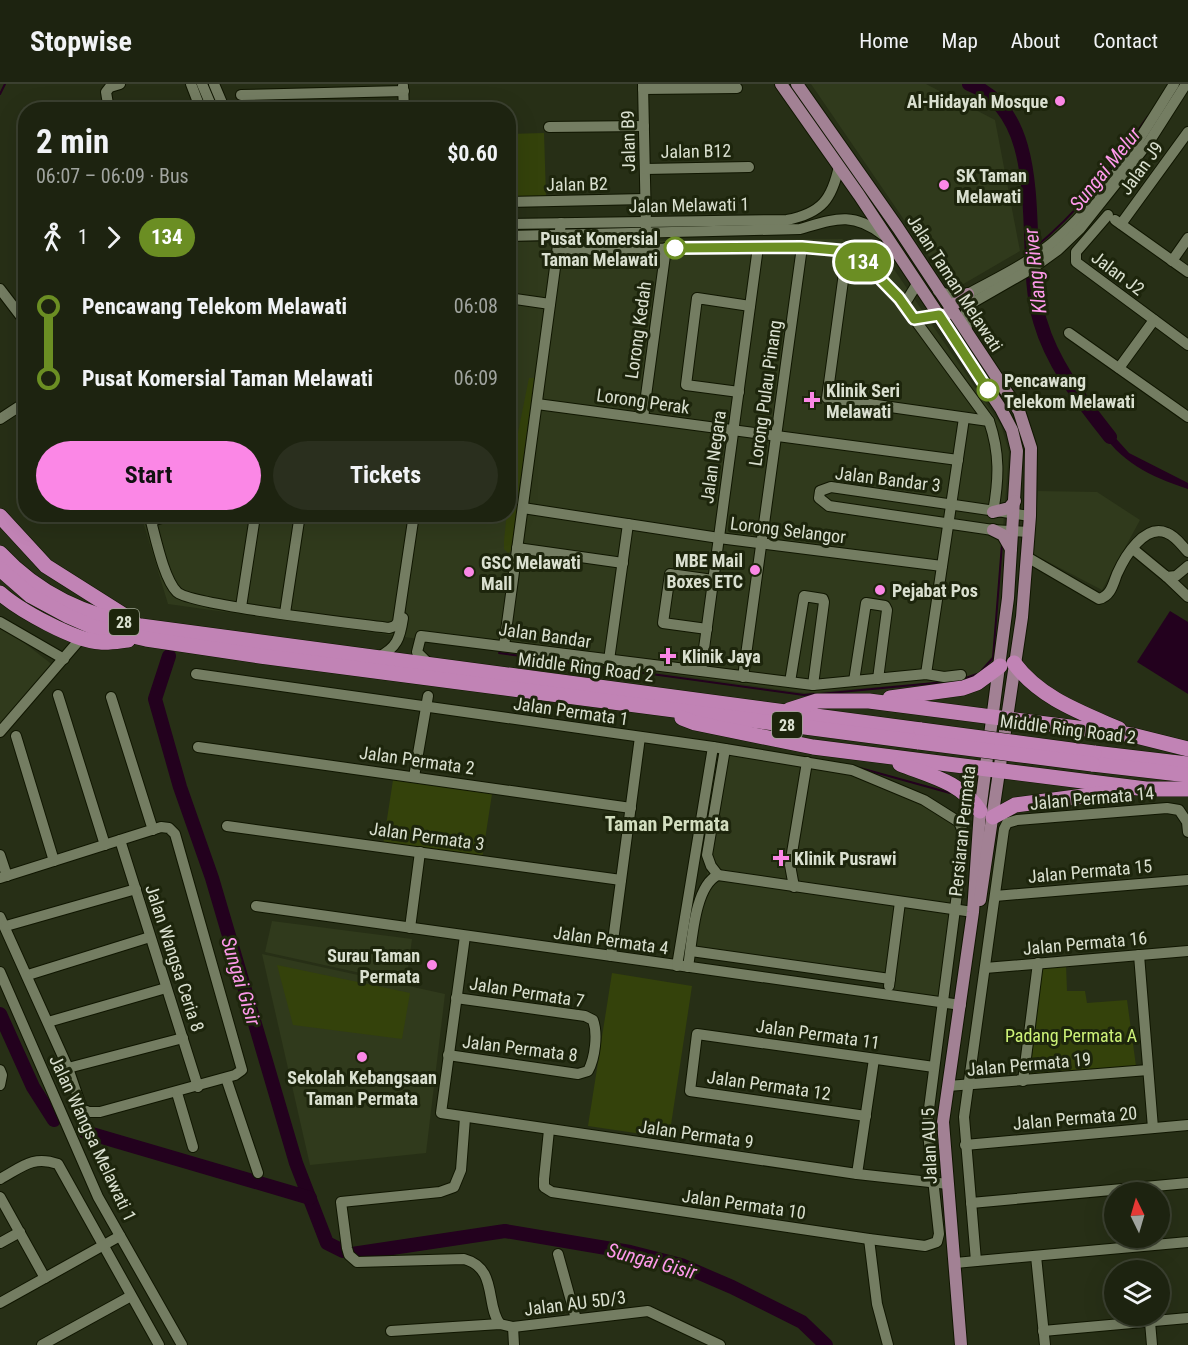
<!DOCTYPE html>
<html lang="en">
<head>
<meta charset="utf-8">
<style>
	:root { --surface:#1d2310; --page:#2a2f1e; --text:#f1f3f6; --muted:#a0a49f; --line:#3b4030; --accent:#fb87e6 }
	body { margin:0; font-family:"Roboto Condensed",sans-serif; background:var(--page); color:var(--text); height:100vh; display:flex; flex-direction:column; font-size:22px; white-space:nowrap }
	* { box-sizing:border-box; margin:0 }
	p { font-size:20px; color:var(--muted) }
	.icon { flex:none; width:33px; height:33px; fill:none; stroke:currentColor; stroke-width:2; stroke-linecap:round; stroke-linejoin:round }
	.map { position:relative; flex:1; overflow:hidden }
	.details { position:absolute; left:18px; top:18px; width:498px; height:420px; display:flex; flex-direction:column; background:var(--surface); border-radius:24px; box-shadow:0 6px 24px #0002,0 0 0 2px var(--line) }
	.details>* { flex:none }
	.badge { padding:0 12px; border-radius:20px; font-size:21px; line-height:39px }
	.needle { width:39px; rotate:355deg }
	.controls { position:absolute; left:1104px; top:1098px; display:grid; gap:12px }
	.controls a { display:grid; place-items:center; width:66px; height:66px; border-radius:50%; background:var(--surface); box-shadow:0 6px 24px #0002,0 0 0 2px var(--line); font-size:30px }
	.map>.badge { position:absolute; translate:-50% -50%; box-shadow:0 0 0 3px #fff }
	.legs { display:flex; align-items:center; gap:9px; height:66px; padding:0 18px; font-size:20px }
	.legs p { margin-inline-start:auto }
	.overview { display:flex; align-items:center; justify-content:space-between; height:102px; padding:0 18px }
	h1 { font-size:33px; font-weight:700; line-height:45px }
	.button { display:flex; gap:12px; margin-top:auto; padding:12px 18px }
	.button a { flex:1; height:69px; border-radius:36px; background:var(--accent); color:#111; font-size:24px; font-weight:700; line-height:69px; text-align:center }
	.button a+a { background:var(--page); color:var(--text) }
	ul { padding:0 18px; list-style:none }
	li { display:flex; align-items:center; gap:21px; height:72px; font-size:22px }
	li i { display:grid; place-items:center; width:9px; height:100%; margin:0 8px; background:currentColor }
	li i::after { content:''; width:15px; height:15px; margin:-8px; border:4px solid; border-radius:50%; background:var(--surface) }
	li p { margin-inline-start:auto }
	li:first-child i { background:linear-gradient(#0000 50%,currentColor 0) }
	li:last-child i { background:linear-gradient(currentColor 50%,#0000 0) }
	header { display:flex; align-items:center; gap:36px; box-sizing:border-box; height:84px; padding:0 30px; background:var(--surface); border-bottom:2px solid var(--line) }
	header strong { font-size:28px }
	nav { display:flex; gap:33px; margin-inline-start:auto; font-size:21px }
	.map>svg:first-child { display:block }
	.built { fill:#303a1c }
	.green { fill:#34420b }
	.water { fill:#23011e }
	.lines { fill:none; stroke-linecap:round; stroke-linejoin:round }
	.stream { stroke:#23011e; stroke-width:2 }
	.river { stroke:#23011e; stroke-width:14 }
	.minor-casing { stroke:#101601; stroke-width:12 }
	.major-casing { stroke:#101601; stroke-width:14 }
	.highway-casing { stroke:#101601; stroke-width:16 }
	.minor { stroke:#747d62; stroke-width:10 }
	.major { stroke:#a28194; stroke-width:12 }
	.highway { stroke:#c183b5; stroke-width:15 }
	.highway-bridge-casing { stroke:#101601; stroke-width:16; stroke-linecap:butt }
	.highway-bridge { stroke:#c183b5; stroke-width:15 }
	.line-1-casing { stroke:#fff; stroke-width:14 }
	.line-1 { stroke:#6b8e23; stroke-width:9 }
	.poi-dot { fill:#fb87e6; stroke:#1d250c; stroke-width:2 }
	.stop-1-dot { fill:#fff; stroke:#6b8e23; stroke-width:3 }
	.labels { text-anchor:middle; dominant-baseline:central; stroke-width:6; stroke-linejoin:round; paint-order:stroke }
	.shield { fill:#1d250c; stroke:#a1a895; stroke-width:1.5 }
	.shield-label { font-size:16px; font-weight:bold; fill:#dae0d0 }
	.poi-label { font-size:18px; font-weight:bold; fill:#dae0d0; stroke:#1d250c; text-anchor:start }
	.street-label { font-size:18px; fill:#dae0d0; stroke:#1d250c }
	.stop-label { font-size:18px; font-weight:bold; fill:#dae0d0; stroke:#1d250c; text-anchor:end }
	.park-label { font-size:18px; fill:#cdf278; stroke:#1d250c }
	.water-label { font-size:20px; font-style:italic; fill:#fe99eb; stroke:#1d250c }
	.neighbourhood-label { font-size:20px; font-weight:bold; fill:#d2ddbf; stroke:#1d250c }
</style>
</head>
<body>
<header>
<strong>Stopwise</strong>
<nav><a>Home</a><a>Map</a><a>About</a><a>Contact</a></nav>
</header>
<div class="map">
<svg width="1188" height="1261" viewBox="0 0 1188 1261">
	<rect width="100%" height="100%" fill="#272f16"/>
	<g class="built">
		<polygon points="811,0 926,0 995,36 1020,167 960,202 948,200"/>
		<polygon points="842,155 893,184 1001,341 1009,368 993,571 974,595 805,609 168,520 141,431 508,430 509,158"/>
		<polygon points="1038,407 1097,408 1140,436 1102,506 1033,470"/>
		<polygon points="0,540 54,582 0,644"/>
		<polygon points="727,668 851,689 922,718 957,740 960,750 941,915 891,909 893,893 695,864"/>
		<polygon points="272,837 412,855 406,899 265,868"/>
		<polygon points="262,870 445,910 426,1069 310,1081"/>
	</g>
	<g class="green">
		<polygon points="544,49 546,113 509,114 508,50"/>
		<polygon points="529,294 534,294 511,467 508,469 504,465 504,457 512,378"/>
		<polygon points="393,696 492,710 482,775 383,761"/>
		<polygon points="277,881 410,909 402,955 293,941"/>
		<polygon points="1066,881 1067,907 1085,907 1087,919 1127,916 1136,982 1030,990 1042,884"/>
		<polygon points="612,889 692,902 669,1054 588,1042"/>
	</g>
	<g class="water">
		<path d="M 1102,339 L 1129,369 L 1188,399 L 1188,405 C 1149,392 1120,378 1098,343 Z"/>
		<polygon points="1170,527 1188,538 1188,610 1137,578"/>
	</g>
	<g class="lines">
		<g class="stream">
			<polyline points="0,10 5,0"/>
			<path d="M 1033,165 C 1079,128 1115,80 1148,32"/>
			<polyline points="499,569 804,611 814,610"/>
			<polyline points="982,586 993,574 1002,460"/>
			<polyline points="963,595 977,590"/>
			<polyline points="820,610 945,598"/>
			<polyline points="860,684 950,709"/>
		</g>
		<g class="river">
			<path d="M 969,0 C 1054,32 1019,170 1040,237 C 1053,282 1082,317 1110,353"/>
			<polyline points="169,572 155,615 180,703 212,794 296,1079 327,1159 343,1167"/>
			<polyline points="0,930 33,1003 54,1036"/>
			<polyline points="85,1048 310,1114"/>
			<polyline points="352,1170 505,1147 630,1168 681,1181 732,1203 802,1238 826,1261"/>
		</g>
		<g class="minor-casing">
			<g id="minor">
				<polyline points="191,0 201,26"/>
				<polyline points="202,0 213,26"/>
				<polyline points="214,0 225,26"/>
				<polyline points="643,0 646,143"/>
				<polyline points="403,2 404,26"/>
				<polyline points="643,5 737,4"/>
				<polyline points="241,11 404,7"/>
				<polyline points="109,26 106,8 110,3 120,0"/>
				<polyline points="549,43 644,42"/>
				<polyline points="508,44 509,44"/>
				<polyline points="645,85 749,83"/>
				<polyline points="508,118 645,115"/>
				<polyline points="1108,131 1076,168 1076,178 1188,261"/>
				<polyline points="1115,136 1188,188"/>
				<path d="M 508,140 L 787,136 C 822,129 832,115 839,82"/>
				<polyline points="1121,140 1188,48"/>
				<path d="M 508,152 L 800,145 C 835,135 852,127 883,151"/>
				<path d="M 558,166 L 802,163 L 847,167 L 866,180 L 899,214 L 989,337 C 1000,369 999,395 993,428"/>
				<polyline points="847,167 827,314 989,337"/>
				<polyline points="1172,177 1188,154"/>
				<polyline points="0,205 26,239"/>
				<path d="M 938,207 L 956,213 L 966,211 C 995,195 1026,181 1052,159 C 1103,117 1140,55 1174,0"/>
				<polyline points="508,214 550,220"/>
				<polyline points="904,221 917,200"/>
				<polyline points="913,235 939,232"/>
				<polyline points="967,249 966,228 972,219 1033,184 1058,166 1080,145 1149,58 1186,0"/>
				<polyline points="1069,249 1188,333"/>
				<polyline points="1119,284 1154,236"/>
				<polyline points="739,308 686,301 697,214 750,222"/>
				<polyline points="537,320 958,376"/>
				<polyline points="643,334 666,164"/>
				<polyline points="0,335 26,318"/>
				<polyline points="523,424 719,454 942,482"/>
				<path d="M 149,430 C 155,450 163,494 177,508 C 190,521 359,540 389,544 L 395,542 L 398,538 L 414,430"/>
				<polyline points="151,437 176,430"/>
				<polyline points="1029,448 993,446 829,422 819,414 820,407 831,403 1030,432"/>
				<polyline points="517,464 623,479"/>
				<polyline points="1133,465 1167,493 1176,492 1188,482"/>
				<path d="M 1027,473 L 1099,515 C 1111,512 1113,500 1117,490 C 1125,472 1145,439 1167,449 C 1177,453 1181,461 1188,468"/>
				<polyline points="1167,493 1188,513"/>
				<polyline points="241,523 255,432 248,430"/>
				<polyline points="285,529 300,430"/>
				<polyline points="0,538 64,575"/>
				<polyline points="707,545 663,539 670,490 713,496"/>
				<polyline points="504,562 561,139"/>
				<path d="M 378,573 C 397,564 400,554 403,534"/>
				<polyline points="609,576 628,440"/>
				<polyline points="431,582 417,568 421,552 813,601 926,590 944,593 961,591"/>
				<polyline points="701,587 758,163"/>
				<polyline points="196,590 713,663 852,686 924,716 959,738 963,748 958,802 927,1040 939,1150 937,1158 925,1162 869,1155 552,1108 544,1103 544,1095 549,1046"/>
				<polyline points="926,590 964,334"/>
				<polyline points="743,593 802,163"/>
				<polyline points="854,597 866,519 885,522 887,526 878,595"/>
				<polyline points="790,598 804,512 823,515 824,518 813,601"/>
				<polyline points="58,611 105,761"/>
				<polyline points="111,613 153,746"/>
				<polyline points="0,648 82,553"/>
				<polyline points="16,652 54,777"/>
				<polyline points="198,663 631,724"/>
				<polyline points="414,693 428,612"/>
				<polyline points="227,742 621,796"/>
				<polyline points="120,756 198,1003"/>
				<polyline points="0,771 7,792"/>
				<polyline points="718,791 711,782 707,771 725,665"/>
				<polyline points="0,794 161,743 169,744 175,750 242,986 235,991 100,1028 89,1028 82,1025 68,984 0,833"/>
				<polyline points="794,803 790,781 807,678"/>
				<polyline points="995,812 1188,796"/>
				<polyline points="256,822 961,921"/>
				<polyline points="6,842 136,805"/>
				<polyline points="410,844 420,768"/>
				<polyline points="465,852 441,1029 857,1090 948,1100"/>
				<polyline points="691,867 890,895"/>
				<polyline points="1139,871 1153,1044"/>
				<polyline points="611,872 640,653"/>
				<polyline points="677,882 713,663"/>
				<path d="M 688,883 C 692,859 694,802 718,791 L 973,828"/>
				<polyline points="985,884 1188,867"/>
				<polyline points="0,888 98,1113 182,1261"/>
				<polyline points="28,891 150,853"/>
				<polyline points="889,902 900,818"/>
				<polyline points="48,938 166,904"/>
				<path d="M 448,971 L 578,990 L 588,987 C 595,974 598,950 593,936 L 585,932 L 456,914"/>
				<polyline points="68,984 183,954"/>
				<polyline points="0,986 2,991 0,1001"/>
				<polyline points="226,994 258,1089"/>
				<polyline points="1023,997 1038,879"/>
				<polyline points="948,1002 1148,986"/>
				<polyline points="177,1009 193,1063"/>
				<polyline points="866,1032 690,1007 697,950 934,983"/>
				<path d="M 465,1034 L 461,1086 L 454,1103 L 440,1108 L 341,1118 L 347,1164 L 349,1171 L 357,1178 L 464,1175 C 498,1184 485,1221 500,1240"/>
				<polyline points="965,1061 1188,1041"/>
				<polyline points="857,1090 874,975"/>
				<path d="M 0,1095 C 22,1083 33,1071 58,1080 L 159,1261"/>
				<polyline points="0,1113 45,1194"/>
				<polyline points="971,1119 1188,1099"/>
				<polyline points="869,1155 877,1220 888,1261"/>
				<polyline points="0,1159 20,1148"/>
				<polyline points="558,1170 576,1235"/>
				<polyline points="1036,1172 1045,1261"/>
				<polyline points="976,1177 964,1033 1004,745 1007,739 1017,736 1167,724 1179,726 1187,738 1188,748"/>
				<polyline points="955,1179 1188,1158"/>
				<polyline points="0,1219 120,1152"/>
				<polyline points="1150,1238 1152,1261"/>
				<polyline points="513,1243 514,1261"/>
				<polyline points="391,1247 500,1240 513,1243 648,1227 720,1261"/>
				<polyline points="1043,1247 1188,1234"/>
				<polyline points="42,1261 131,1212"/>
			</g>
		</g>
		<g class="major-casing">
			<g id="major">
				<polyline points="781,0 859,111 1001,325 1012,346 1017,367 1008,514 980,727 973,828 943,1038 961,1261"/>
				<polyline points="797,0 898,144 1019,327 1031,364 1030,432 1022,533 980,816"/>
				<polyline points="947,230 953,221 968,210"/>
				<polyline points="993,428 1009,424 1015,417"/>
				<polyline points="993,446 1003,451 1011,465"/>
			</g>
		</g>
		<g class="highway-casing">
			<g id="highway">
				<polyline points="0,432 46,482 133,537"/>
				<path d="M 0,469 C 39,511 85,531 141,542 L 921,646"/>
				<polyline points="0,485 31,512 68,532 93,543 146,555 260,572 919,658"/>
				<path d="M 0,509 C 19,526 75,557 100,558 C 109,559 119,557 128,556"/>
				<path d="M 1014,579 C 1040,614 1080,628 1119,645"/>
				<polyline points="890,614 963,604 977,599 1000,582"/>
				<polyline points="789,626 817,617 869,617 1132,651 1188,665"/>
				<polyline points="682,634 695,639 813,663 1146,705 1188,705"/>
				<polyline points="1094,669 1188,680"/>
				<path d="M 900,680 C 931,692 961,698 980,727"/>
				<polyline points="1092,680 1188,691"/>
				<polyline points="993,733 1015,721 1122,707"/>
			</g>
		</g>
		<use href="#minor" class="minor"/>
		<use href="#major" class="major"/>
		<use href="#highway" class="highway"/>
		<g class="highway-bridge-casing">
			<g id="highway-bridge">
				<polyline points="921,646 1094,669"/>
				<polyline points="919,658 1092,680"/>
			</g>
		</g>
		<use href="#highway-bridge" class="highway-bridge"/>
	</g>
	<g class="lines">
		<g class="line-1-casing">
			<polyline id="line-1" points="675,164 802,163 847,167 866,180 899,214 914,235 939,231 988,306"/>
		</g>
		<use href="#line-1" class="line-1"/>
	</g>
	<g class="poi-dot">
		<circle cx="1060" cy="17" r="6"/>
		<circle cx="944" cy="101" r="6"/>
		<path d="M809 307h6v6h6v6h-6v6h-6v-6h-6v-6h6z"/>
		<circle cx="755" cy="486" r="6"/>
		<circle cx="469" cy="488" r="6"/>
		<circle cx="880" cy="506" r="6"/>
		<path d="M665 563h6v6h6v6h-6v6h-6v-6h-6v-6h6z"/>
		<path d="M778 765h6v6h6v6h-6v6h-6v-6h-6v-6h6z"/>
		<circle cx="432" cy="881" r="6"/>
		<circle cx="362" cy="973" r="6"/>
	</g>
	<g class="stop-1-dot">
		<circle cx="675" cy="164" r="10"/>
		<circle cx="988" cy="306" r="10"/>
	</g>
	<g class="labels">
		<g class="shield">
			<rect x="109" y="525" width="30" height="26" rx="4.5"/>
			<rect x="772" y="628" width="30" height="26" rx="4.5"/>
		</g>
		<g class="shield-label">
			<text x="124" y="538">28</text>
			<text x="787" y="641">28</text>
		</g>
		<g class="poi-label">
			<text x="1048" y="17" text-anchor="end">Al-Hidayah Mosque</text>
			<text x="956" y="91">SK Taman<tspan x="956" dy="21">Melawati</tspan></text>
			<text x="826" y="306">Klinik Seri<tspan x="826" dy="21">Melawati</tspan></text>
			<text x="743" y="476" text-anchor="end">MBE Mail<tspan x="743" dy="21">Boxes ETC</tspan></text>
			<text x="481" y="478">GSC Melawati<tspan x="481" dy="21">Mall</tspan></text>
			<text x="892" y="506">Pejabat Pos</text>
			<text x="682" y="572">Klinik Jaya</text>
			<text x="794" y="774">Klinik Pusrawi</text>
			<text x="420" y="871" text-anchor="end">Surau Taman<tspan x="420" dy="21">Permata</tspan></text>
			<text x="362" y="993" text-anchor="middle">Sekolah Kebangsaan<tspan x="362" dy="21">Taman Permata</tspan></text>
		</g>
		<g class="street-label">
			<text transform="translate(628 57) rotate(-91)">Jalan B9</text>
			<text transform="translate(696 67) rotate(-1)">Jalan B12</text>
			<text transform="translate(1141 84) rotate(-54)">Jalan J9</text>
			<text transform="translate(577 100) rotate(-1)">Jalan B2</text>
			<text transform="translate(689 121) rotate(-1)">Jalan Melawati 1</text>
			<text transform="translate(1118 189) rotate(37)">Jalan J2</text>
			<text transform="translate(955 199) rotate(57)">Jalan Taman Melawati</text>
			<text transform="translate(638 246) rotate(-82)">Lorong Kedah</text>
			<text transform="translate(765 309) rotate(-82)">Lorong Pulau Pinang</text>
			<text transform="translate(643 317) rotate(8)">Lorong Perak</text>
			<text transform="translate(713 373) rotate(-82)">Jalan Negara</text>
			<text transform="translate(888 395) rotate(7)">Jalan Bandar 3</text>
			<text transform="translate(788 446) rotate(7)">Lorong Selangor</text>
			<text transform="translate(545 551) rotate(8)">Jalan Bandar</text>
			<text transform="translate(586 583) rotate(7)">Middle Ring Road 2</text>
			<text transform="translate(571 627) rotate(8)">Jalan Permata 1</text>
			<text transform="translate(1068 645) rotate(7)">Middle Ring Road 2</text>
			<text transform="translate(417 676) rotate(8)">Jalan Permata 2</text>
			<text transform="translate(1092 714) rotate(-5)">Jalan Permata 14</text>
			<text transform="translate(962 747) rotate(-84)">Persiaran Permata</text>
			<text transform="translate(427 752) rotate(8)">Jalan Permata 3</text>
			<text transform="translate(1090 787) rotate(-5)">Jalan Permata 15</text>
			<text transform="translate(611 856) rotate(8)">Jalan Permata 4</text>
			<text transform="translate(1085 859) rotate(-5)">Jalan Permata 16</text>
			<text transform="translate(175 874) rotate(72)">Jalan Wangsa Ceria 8</text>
			<text transform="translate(527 908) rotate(9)">Jalan Permata 7</text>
			<text transform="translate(818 950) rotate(8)">Jalan Permata 11</text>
			<text transform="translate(520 964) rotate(7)">Jalan Permata 8</text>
			<text transform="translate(1029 980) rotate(-5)">Jalan Permata 19</text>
			<text transform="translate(769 1001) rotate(8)">Jalan Permata 12</text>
			<text transform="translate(1075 1034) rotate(-5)">Jalan Permata 20</text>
			<text transform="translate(696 1050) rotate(8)">Jalan Permata 9</text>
			<text transform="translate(93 1054) rotate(65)">Jalan Wangsa Melawati 1</text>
			<text transform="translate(929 1062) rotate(-92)">Jalan AU 5</text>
			<text transform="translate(744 1120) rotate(8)">Jalan Permata 10</text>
			<text transform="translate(575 1219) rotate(-7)">Jalan AU 5D/3</text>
		</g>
		<g class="stop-label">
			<text x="658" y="154">Pusat Komersial<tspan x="658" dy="21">Taman Melawati</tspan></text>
			<text x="1004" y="296" text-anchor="start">Pencawang<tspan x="1004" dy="21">Telekom Melawati</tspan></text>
		</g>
		<g class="park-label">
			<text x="1071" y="951">Padang Permata A</text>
		</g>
		<g class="water-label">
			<text transform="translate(1105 85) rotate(-51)">Sungai Melur</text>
			<text transform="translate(1035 187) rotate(-96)">Klang River</text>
			<text transform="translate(241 897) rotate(73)">Sungai Gisir</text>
			<text transform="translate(652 1177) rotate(15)">Sungai Gisir</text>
		</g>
		<g class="neighbourhood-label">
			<text x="667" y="740">Taman Permata</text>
		</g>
	</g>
</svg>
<div class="controls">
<a><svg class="needle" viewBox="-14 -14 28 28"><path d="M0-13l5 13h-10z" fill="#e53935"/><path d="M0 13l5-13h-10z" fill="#a0a49f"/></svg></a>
<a><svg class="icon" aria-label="layers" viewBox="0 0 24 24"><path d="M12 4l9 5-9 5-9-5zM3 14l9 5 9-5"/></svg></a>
</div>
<b class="badge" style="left:863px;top:178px;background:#6b8e23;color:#fff">134</b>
<section class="details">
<div class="overview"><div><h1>2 min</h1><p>06:07 – 06:09 · Bus</p></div><b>$0.60</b></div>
<div class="legs"><svg class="icon" aria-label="walk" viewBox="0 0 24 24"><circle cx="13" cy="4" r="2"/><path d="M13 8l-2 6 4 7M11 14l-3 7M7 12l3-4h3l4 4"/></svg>1<svg class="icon" aria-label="forward" viewBox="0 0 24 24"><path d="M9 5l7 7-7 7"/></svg><b class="badge" style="background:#6b8e23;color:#fff">134</b></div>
<ul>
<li><i style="color:#6b8e23"></i><b>Pencawang Telekom Melawati</b><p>06:08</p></li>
<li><i style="color:#6b8e23"></i><b>Pusat Komersial Taman Melawati</b><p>06:09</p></li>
</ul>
<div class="button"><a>Start</a><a>Tickets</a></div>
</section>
</div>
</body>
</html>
